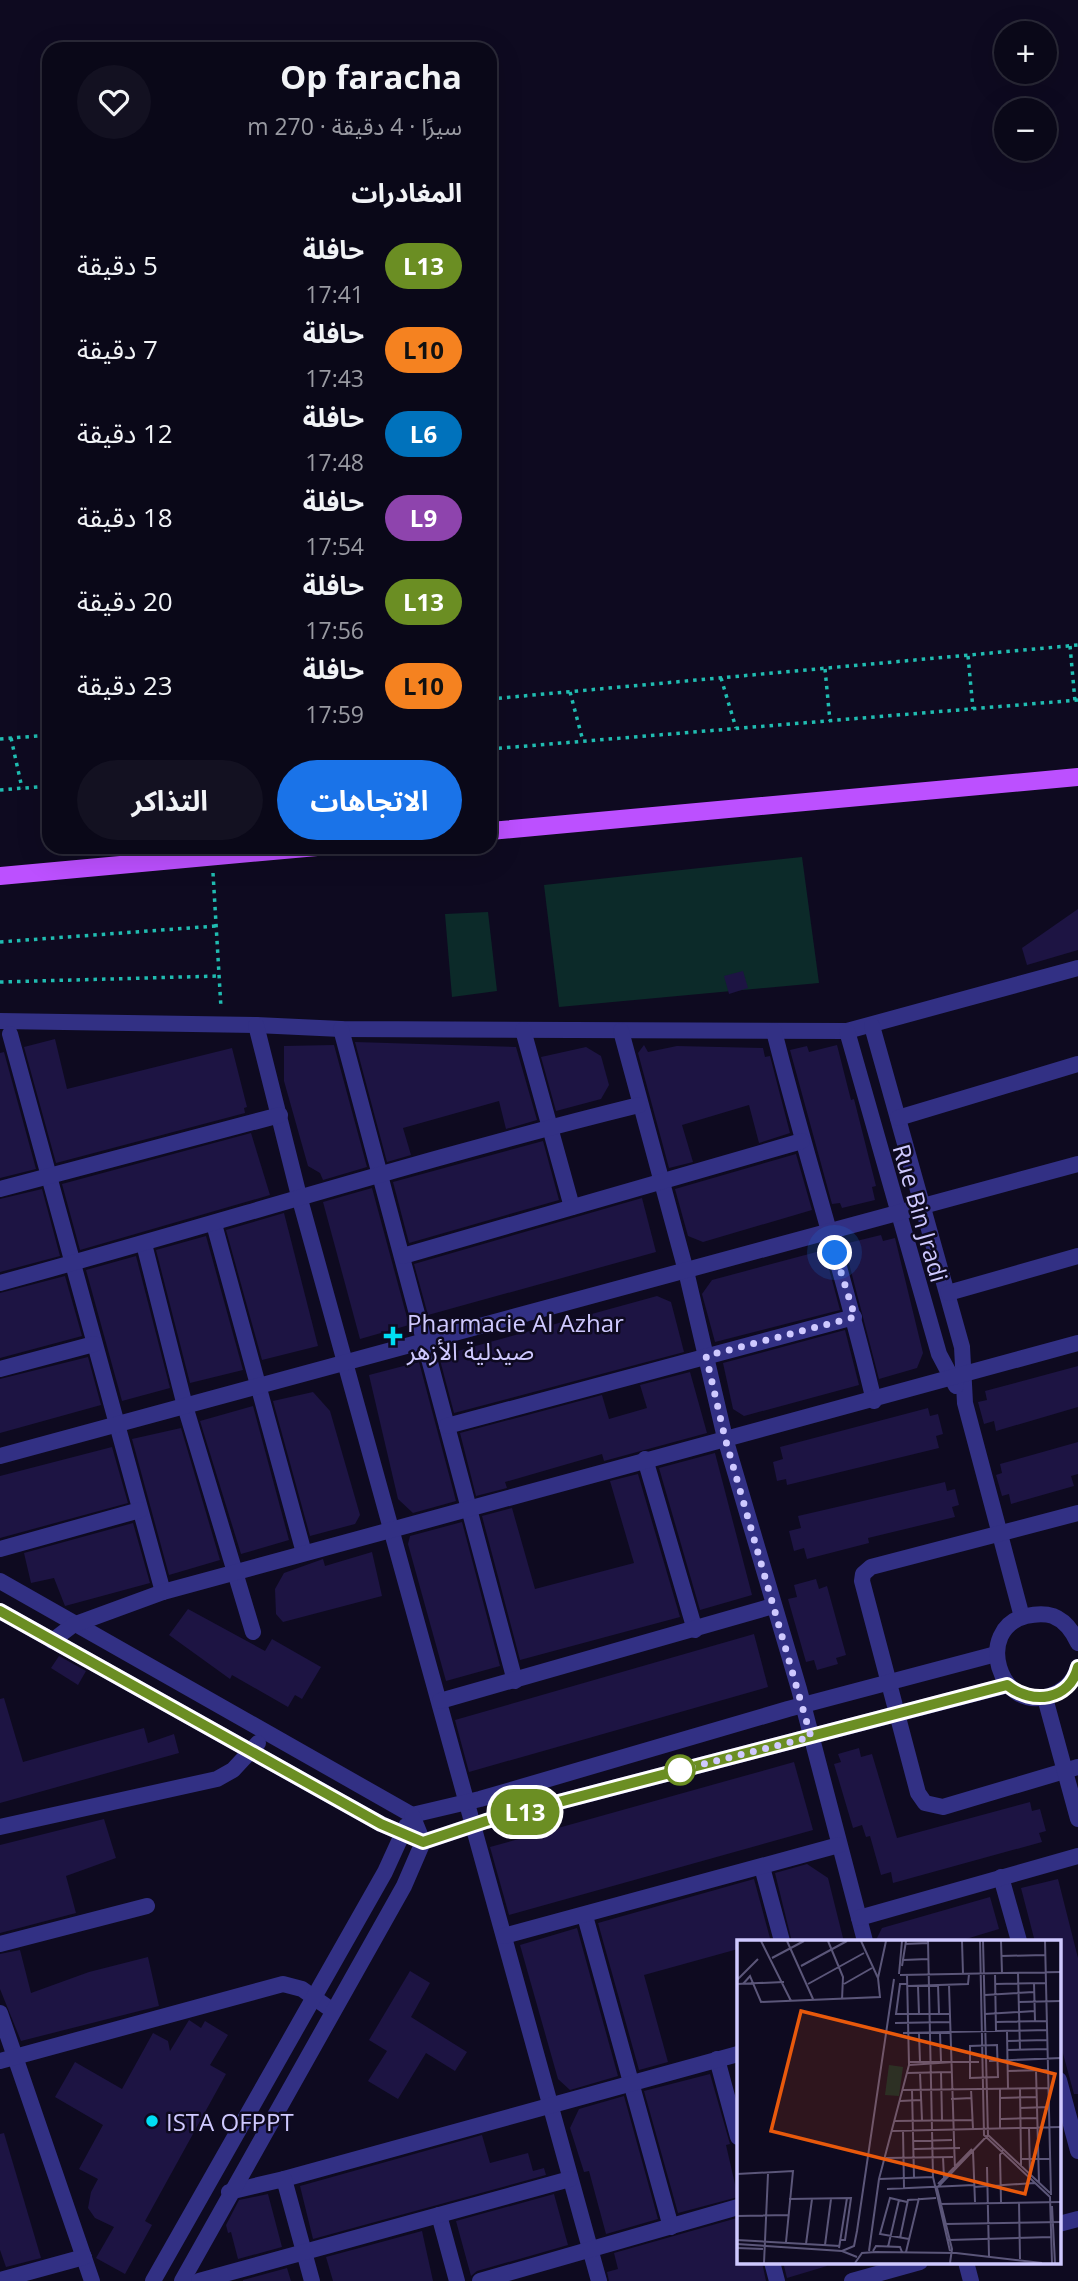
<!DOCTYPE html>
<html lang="ar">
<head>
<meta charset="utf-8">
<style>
	:root { --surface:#0a0818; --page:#131121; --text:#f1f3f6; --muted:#999aa2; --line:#2a2937; --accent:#1a73e8 }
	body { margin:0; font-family:"Open Sans","Noto Sans Arabic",sans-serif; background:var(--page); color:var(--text); direction:rtl; height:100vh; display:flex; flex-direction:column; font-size:26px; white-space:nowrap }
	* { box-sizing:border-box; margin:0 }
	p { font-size:23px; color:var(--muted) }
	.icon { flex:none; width:38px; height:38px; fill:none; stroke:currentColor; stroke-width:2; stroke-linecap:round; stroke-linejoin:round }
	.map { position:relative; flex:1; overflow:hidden; direction:ltr }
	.sheet { position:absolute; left:42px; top:42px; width:455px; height:812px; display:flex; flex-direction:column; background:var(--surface); border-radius:21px; box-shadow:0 7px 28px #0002,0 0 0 2px var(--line); direction:rtl }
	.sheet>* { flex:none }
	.badge { padding:0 14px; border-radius:23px; font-size:24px; line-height:46px }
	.fabs { position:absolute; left:994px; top:21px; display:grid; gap:14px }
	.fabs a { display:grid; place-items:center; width:63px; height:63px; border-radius:50%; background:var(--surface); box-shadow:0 7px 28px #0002,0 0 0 2px var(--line); font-size:35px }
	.you { position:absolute; width:35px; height:35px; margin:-18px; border:5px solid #fff; border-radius:50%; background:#1a73e8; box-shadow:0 0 0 10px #1a73e833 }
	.map>.badge { position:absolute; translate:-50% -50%; box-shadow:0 0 0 4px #fff }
	h2 { padding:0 35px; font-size:26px; line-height:63px }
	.round { display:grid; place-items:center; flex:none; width:74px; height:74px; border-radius:37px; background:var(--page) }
	.summary { display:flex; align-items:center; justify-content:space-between; height:119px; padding:0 35px }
	h1 { font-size:33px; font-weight:700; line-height:52px }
	.action { display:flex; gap:14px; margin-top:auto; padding:14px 35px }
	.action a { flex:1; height:80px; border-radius:42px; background:var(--accent); color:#fff; font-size:28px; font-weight:700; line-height:80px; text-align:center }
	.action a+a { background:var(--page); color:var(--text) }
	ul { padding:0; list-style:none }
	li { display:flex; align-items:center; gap:21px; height:84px; padding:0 35px }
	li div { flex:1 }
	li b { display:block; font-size:26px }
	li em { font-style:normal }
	li .badge { min-width:77px; font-weight:700; text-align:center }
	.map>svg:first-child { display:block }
	.green { fill:#0c2a29 }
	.building { fill:#1d1443 }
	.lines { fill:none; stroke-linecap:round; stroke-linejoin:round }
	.path { stroke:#20bcb1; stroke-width:3.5; stroke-dasharray:3.5 5; stroke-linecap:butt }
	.street { stroke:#323084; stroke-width:16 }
	.primary { stroke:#bc50ff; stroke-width:18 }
	.line-casing { stroke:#fff; stroke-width:16 }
	.line { stroke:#6b8e23; stroke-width:10 }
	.walk { stroke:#cfc9ff; stroke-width:7; stroke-dasharray:0 12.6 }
	.poi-dot { fill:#00def4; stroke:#0e0a20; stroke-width:2.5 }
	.stop-dot { fill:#fff; stroke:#6b8e23; stroke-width:3.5 }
	.labels { text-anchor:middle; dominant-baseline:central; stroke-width:5; stroke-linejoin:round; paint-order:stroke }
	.street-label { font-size:24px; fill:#cfc9ff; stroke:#0e0a20 }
	.poi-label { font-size:24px; fill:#cfc9ff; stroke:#0e0a20; text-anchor:start }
	.inset-road { fill:none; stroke:#5b5679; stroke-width:2 }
	.view { fill:#e8590c; fill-opacity:0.15; stroke:#e8590c; stroke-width:3.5 }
	.inset-edge { fill:none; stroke:#cfc9ff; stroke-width:3.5 }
</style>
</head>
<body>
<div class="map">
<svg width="1078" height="2281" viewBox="0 0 1078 2281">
	<rect width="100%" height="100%" fill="#0e0a20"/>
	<g class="green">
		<polygon points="802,857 819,983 559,1007 544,885"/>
		<polygon points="488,912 497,991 452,997 445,914"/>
	</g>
	<g class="building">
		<polygon points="1078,909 1078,950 1027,965 1022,948"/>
		<polygon points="743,971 748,988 729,994 724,976"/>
		<polygon points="55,1039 67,1089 232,1048 247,1107 244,1108 245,1113 56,1163 24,1047"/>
		<polygon points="355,1042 516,1047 537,1120 506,1129 499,1101 403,1128 411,1155 387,1162"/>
		<polygon points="334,1045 367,1167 323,1180 320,1173 308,1166 284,1081 284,1046"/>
		<polygon points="644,1045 648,1052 677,1046 763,1048 765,1057 770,1056 790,1133 759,1143 749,1105 682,1125 693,1162 669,1168 638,1053"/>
		<polygon points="837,1045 851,1100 854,1099 876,1186 872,1187 875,1200 842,1208 840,1203 832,1204 790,1050 807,1046 809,1052"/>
		<polygon points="586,1047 601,1056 609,1085 601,1099 556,1111 541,1057"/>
		<polygon points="4,1052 36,1169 0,1178 0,1053"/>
		<polygon points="251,1133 270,1195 80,1250 62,1184"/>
		<polygon points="543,1141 559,1200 409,1243 393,1182"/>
		<polygon points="796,1154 812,1210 703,1242 688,1236 675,1189"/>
		<polygon points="372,1188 409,1325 360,1339 323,1202"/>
		<polygon points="42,1189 60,1256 0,1272 0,1199"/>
		<polygon points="642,1198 656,1252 428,1315 414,1264"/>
		<polygon points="284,1213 318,1346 262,1360 226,1230"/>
		<polygon points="881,1235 883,1241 895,1238 923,1353 917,1368 879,1379 844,1244"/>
		<polygon points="206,1236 243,1370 190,1383 156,1250"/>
		<polygon points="824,1250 840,1310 715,1342 702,1294 712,1280"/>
		<polygon points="136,1256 170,1388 122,1401 86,1270"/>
		<polygon points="65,1276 82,1336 0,1358 0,1293"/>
		<polygon points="657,1296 671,1302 684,1352 454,1413 439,1356"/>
		<polygon points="845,1330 859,1385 744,1416 733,1409 723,1363"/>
		<polygon points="88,1357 101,1405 0,1433 0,1379"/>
		<polygon points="419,1362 456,1501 413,1513 398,1499 369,1375"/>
		<polygon points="1078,1366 1078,1407 996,1431 994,1421 984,1424 978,1402 987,1400 985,1391"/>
		<polygon points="690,1372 707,1433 604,1461 602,1454 505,1482 507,1488 476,1496 460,1433 602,1395 609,1419 647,1408 640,1385"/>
		<polygon points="313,1392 330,1411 360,1515 355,1524 310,1536 273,1401"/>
		<polygon points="253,1406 289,1540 241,1554 200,1421"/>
		<polygon points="928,1408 930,1416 938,1414 943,1434 936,1436 939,1448 787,1485 786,1479 777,1481 773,1462 783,1459 780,1447"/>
		<polygon points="181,1428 220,1560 169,1575 132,1439"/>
		<polygon points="1078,1442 1078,1474 1071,1476 1074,1486 1011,1504 1009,1494 1002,1496 996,1475 1002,1473 1000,1464"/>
		<polygon points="112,1447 128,1503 0,1538 0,1476"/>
		<polygon points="715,1453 752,1595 700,1610 659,1468"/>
		<polygon points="638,1474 680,1617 520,1660 482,1516 512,1508 535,1589 634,1563 610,1481"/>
		<polygon points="945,1482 947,1491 955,1489 959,1505 952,1507 955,1517 868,1538 869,1543 807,1559 804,1548 794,1551 789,1531 801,1528 798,1516"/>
		<polygon points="462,1522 500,1666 446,1681 408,1544 410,1536"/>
		<polygon points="133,1523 150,1583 65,1606 54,1578 31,1583 24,1553"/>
		<polygon points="372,1552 382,1596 283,1622 276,1614 275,1589 284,1573 323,1559 325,1566"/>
		<polygon points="816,1579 819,1589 827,1586 846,1655 836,1658 838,1664 817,1670 814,1660 806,1662 788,1599 797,1597 794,1585"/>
		<polygon points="188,1609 265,1651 272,1639 321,1667 302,1699 295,1695 288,1707 232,1675 230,1679 169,1635"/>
		<polygon points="754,1634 768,1687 469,1772 455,1720"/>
		<polygon points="59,1656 86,1671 78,1685 51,1668"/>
		<polygon points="4,1698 23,1762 144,1728 148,1743 174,1734 179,1753 0,1803 0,1699"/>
		<polygon points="859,1748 861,1757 872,1754 897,1838 1030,1802 1032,1811 1040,1809 1046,1831 1039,1833 1042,1842 893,1883 891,1872 881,1875 870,1836 866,1837 862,1825 853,1828 834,1764 841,1762 838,1754"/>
		<polygon points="794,1762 813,1830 509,1915 490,1847"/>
		<polygon points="104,1819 116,1858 66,1876 76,1913 0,1933 0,1845"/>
		<polygon points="807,1864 828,1878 844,1942 792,1942 775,1873"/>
		<polygon points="754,1879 771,1942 738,1942 738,1949 644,1975 668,2062 639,2070 598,1923"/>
		<polygon points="1058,1879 1078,1958 1078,2094 1074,2094 1059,2039 1059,1942 1035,1942 1021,1888"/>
		<polygon points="990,1897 999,1929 956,1942 875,1942 882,1928"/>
		<polygon points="577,1928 618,2076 570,2090 558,2079 520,1945"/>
		<polygon points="20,1950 31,1993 89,1972 148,1957 159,2006 21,2041 0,1989 0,1954"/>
		<polygon points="410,1971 430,1983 411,2017 467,2052 455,2071 426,2053 398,2099 368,2081 387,2051 369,2040"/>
		<polygon points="189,2020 201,2028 205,2021 228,2035 210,2065 226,2074 145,2221 152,2225 125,2274 96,2258 114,2227 95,2218 88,2208 91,2192 98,2179 79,2169 103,2125 55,2097 75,2062 122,2089 153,2033 168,2041 170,2051"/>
		<polygon points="710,2074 730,2144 726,2145 738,2197 678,2213 644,2091"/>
		<polygon points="624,2096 658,2219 606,2234 589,2171 584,2172 570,2128 579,2109"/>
		<polygon points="4,2133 41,2258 6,2267 0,2250 0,2134"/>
		<polygon points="482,2135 490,2163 528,2153 533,2171 544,2168 546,2175 313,2239 300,2186"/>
		<polygon points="268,2194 282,2247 238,2259 231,2232 228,2233 226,2225 239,2200"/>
		<polygon points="554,2194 568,2245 477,2271 471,2276 456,2221"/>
		<polygon points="737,2218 738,2262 762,2262 766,2281 609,2281 607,2272 618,2269 614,2253"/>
		<polygon points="422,2231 433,2281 333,2281 326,2257"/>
		<polygon points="783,2262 826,2262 827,2266 787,2278"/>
		<polygon points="287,2268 291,2281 243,2281 243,2280"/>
	</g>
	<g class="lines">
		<g class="path">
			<polyline points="1070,646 1075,701"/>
			<polyline points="968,656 973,709"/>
			<polyline points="825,669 830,721"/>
			<polyline points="721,678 736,728"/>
			<polyline points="570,692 583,741"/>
			<polyline points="490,699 1078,645"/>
			<polyline points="11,738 22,788"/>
			<polyline points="0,739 49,735"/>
			<polyline points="490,749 1078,700"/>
			<polyline points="0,790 49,786"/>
			<polyline points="213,873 221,1008"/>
			<polyline points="0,942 216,926"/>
			<polyline points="0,982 219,976"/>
		</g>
		<g class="street">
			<polyline points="0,1021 256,1025 341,1029 847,1031 1078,968"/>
			<polyline points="256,1025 299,1196 599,2281"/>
			<polyline points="872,1026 962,1347 965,1403 1022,1617"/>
			<polyline points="341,1029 515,1681"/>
			<polyline points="523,1030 572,1207"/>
			<polyline points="621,1031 686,1271 725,1438 799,1689 865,1941"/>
			<path d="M 774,1031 C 805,1155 845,1277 874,1401"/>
			<polyline points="847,1031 939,1354 956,1386"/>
			<polyline points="10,1034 163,1592"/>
			<polyline points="898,1118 1078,1064"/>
			<polyline points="0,1189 280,1115"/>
			<polyline points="214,1224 304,1553"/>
			<polyline points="144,1244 185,1406 253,1632"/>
			<polyline points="403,1256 802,1141"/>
			<path d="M 0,1283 C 213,1225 424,1158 639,1105"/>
			<polyline points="948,1293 1078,1256"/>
			<polyline points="0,1369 94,1344"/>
			<polyline points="447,1426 854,1317"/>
			<polyline points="0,1456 1078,1164"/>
			<polyline points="645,1459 695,1630"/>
			<polyline points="1078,1513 871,1567 863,1574 862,1581 918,1793 925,1803 943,1807 1078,1767"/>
			<polyline points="0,1549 140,1510"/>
			<polyline points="0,1581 412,1815 480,1799 788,1709 996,1654"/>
			<polyline points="0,1611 381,1824 423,1842 486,1821 1008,1685"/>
			<polyline points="52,1641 73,1625 163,1592 1078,1343"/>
			<path d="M 1078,1643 C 1073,1632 1066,1621 1053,1616 C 1044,1613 1035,1614 1026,1616 C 974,1629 999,1713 1049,1696 C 1064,1691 1074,1682 1078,1667"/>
			<polyline points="1045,1698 1078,1819"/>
			<polyline points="440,1701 773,1606"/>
			<polyline points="0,1827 217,1779 233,1770 258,1743"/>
			<polyline points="762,1867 782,1941"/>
			<polyline points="1001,1877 1019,1941"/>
			<polyline points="585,1916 671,2227"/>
			<polyline points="859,1918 1078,1856"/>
			<polyline points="504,1936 839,1845"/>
			<polyline points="0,1944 147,1906"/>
			<polyline points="0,2013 92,2281"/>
			<polyline points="717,2059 738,2137"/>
			<polyline points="0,2061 283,1984 302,1989 333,2011"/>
			<polyline points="1059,2080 1078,2151"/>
			<polyline points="284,2179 738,2054"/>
			<polyline points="229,2192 284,2179 312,2281"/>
			<polyline points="439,2215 457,2281"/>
			<polyline points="1059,2224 1078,2219"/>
			<polyline points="772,2262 777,2281"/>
			<polyline points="966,2262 971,2281"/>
			<polyline points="0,2280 84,2257"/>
			<polyline points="153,2281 385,1872 406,1826"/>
			<polyline points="182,2281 404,1886 423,1842 412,1815"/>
			<polyline points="199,2281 570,2179"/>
			<polyline points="480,2281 738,2207"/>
			<polyline points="852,2281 920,2262"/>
		</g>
		<g class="primary">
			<polyline points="490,831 1078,777"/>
			<polyline points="0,876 317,847"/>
		</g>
	</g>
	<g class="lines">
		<g class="line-casing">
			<path id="line" d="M 0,1611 L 381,1824 L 423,1842 L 486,1821 L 1007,1685 C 1032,1705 1069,1701 1078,1667"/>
		</g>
		<use href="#line" class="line"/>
		<polyline class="walk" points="680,1770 811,1737 725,1438 706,1356 855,1317 835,1253"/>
	</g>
	<g class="poi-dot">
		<path d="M389.5 1325.5h7v7h7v7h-7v7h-7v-7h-7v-7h7z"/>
		<circle cx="152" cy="2121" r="7"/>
	</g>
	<circle class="stop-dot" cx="680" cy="1770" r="14"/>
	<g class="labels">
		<g class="street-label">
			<text transform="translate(921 1213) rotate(74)">Rue Bin Jradi</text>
		</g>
		<g class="poi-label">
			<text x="407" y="1322">Pharmacie Al Azhar<tspan x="407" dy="28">صيدلية الأزهر</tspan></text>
			<text x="166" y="2121">ISTA OFPPT</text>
		</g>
	</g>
	<g transform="translate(737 1940)">
		<rect width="324" height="324" fill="#0e0a20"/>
		<path d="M 152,125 L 166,127 L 162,156 L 148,155 Z" fill="#0c2a29"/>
		<path class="inset-road" d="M 24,1 L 54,61M 50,1 L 76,59M 91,1 L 106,37 L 105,60M 191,1 L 196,237 L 213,311M 225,1 L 226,34M 243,1 L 247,195 L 313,257 L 315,323M 264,1 L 265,33M 308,1 L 314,255M 168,4 L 191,3M 264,16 L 308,15M 35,18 L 67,1M 166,20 L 191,19M 64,26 L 110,1M 165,26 L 169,1M 258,33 L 259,92M 281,33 L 283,110M 162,34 L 165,1M 163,35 L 324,32M 141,38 L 149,1M 0,40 L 21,19M 297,43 L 298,81M 0,44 L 47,42M 6,44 L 13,36 L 24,62 L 143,57 L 141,38 L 124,1M 71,44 L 127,13M 107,44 L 135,28M 170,44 L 163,44 L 159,74 L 212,74M 258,44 L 308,43M 201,45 L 202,74M 212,45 L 218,230M 171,46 L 231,44 L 232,34M 181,46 L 182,74M 248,55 L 297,52M 282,62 L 324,61M 248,74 L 298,71M 259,82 L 310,81M 158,83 L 213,82M 270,92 L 271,148M 166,93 L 311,90M 203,93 L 204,121M 182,94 L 183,122M 270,101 L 310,100M 260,105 L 261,137 L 233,138 L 233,106 ZM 270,110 L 310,109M 252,121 L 324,118M 172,122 L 242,122M 172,125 L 216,122M 299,130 L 302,243M 271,131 L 311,130M 204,132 L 205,180M 170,133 L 214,132M 183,133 L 185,180M 263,148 L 263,188M 283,148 L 284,219M 234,149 L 236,189M 166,150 L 311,148M 175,150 L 177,238M 263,158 L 299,157M 214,159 L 235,158M 163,161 L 184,160M 283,168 L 312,167M 264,179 L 300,178M 158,181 L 235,180M 292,188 L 293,235M 166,190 L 167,248M 155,191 L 324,187M 251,195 L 313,253M 176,201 L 215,200M 177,209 L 223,208M 236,211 L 238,262M 206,217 L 207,238M 149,218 L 216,217M 284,226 L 284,219 L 313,219M 250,227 L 252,316M 0,234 L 56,231 L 49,302M 142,239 L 196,237M 201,244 L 235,209M 237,247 L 298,243M 150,249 L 237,245M 52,259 L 114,258 L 108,300 L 104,300M 170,262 L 153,258 L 143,294 L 172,299M 264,262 L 263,215 L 266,210M 282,262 L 283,319M 203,264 L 324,262M 315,266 L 318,323M 0,276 L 51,275M 208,284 L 324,282M 163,298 L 171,260 L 199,258M 0,300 L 103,306M 211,300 L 314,297M 0,304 L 105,311 L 120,317M 69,304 L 75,259M 88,305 L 94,259M 151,307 L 162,260M 0,308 L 26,309M 102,308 L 110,258M 105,311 L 117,306 L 120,291 L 157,39M 132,311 L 142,239 L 172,125 L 170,35M 136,311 L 139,306 L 163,307 L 165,312M 169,312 L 182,258M 27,323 L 31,234M 118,323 L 125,313 L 139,312 L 219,313 L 305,323M 213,323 L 215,309 L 200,248 L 251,195 L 246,1"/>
		<path class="view" d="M 64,71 L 318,134 L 288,254 L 34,191 Z"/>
		<rect width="324" height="324" class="inset-edge"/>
	</g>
</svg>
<div class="fabs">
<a>+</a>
<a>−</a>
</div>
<div class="you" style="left:835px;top:1253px"></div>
<b class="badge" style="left:525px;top:1812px;background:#6b8e23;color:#fff">L13</b>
<section class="sheet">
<div class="summary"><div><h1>Op faracha</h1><p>سيرًا · 4 دقيقة · 270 m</p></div><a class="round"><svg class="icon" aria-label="heart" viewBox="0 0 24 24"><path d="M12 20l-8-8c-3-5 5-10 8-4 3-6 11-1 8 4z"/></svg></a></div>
<h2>المغادرات</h2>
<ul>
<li><span class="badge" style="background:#6b8e23;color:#fff">L13</span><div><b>حافلة</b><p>17:41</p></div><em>5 دقيقة</em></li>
<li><span class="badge" style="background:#f58220;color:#111">L10</span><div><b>حافلة</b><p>17:43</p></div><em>7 دقيقة</em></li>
<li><span class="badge" style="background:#0072bc;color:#fff">L6</span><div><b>حافلة</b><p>17:48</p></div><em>12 دقيقة</em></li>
<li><span class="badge" style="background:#8e44ad;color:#fff">L9</span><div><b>حافلة</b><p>17:54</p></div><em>18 دقيقة</em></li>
<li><span class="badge" style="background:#6b8e23;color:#fff">L13</span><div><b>حافلة</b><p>17:56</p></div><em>20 دقيقة</em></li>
<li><span class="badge" style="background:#f58220;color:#111">L10</span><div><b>حافلة</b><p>17:59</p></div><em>23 دقيقة</em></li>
</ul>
<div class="action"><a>الاتجاهات</a><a>التذاكر</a></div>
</section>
</div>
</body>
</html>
